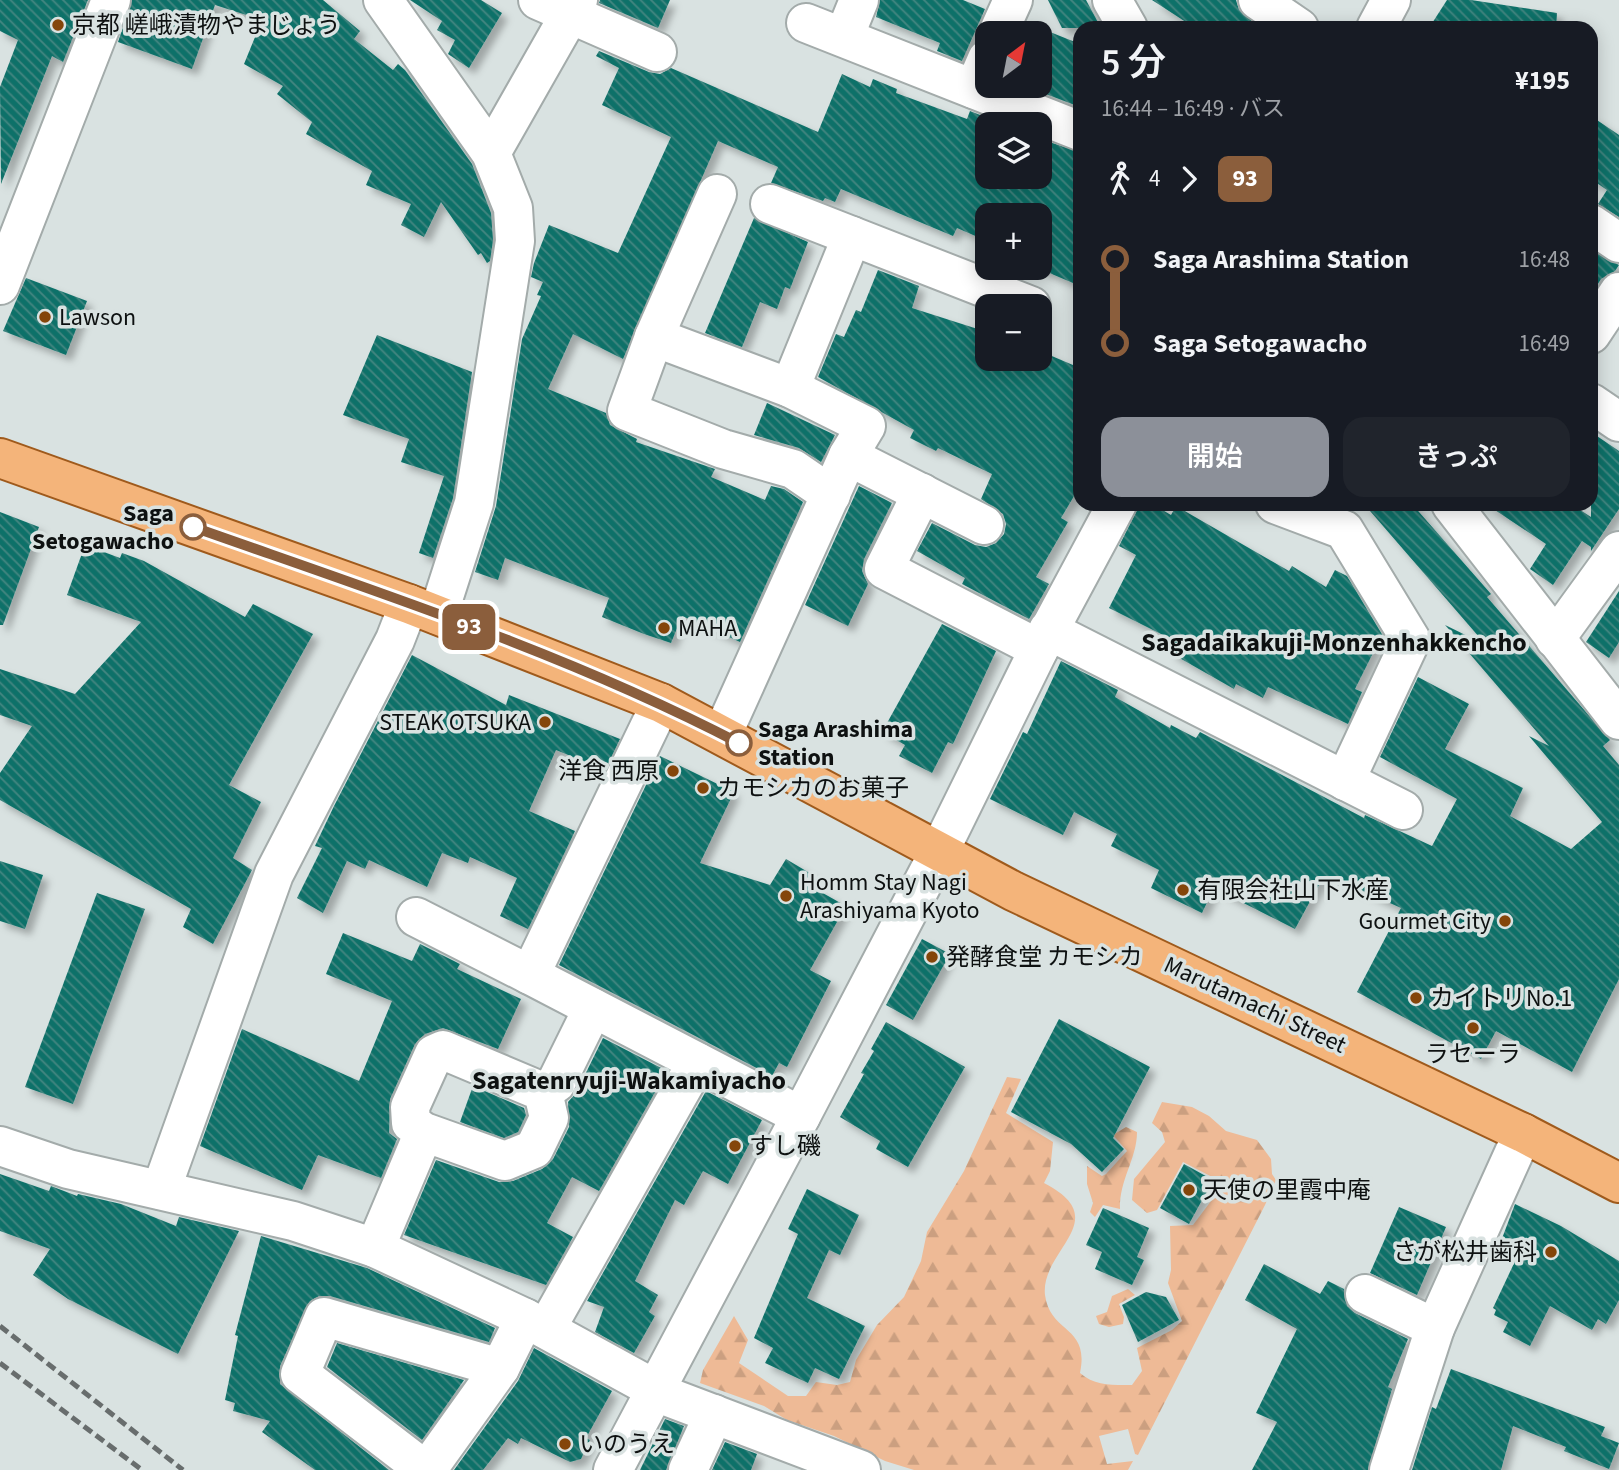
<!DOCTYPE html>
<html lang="ja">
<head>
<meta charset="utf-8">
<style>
	:root { --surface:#171b24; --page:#20242c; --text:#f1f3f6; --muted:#9ea1a6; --accent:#8c9099 }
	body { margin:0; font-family:"Source Sans 3","Noto Sans JP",sans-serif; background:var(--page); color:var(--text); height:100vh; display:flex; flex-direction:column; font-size:26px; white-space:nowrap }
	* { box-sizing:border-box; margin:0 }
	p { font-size:23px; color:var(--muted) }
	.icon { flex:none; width:38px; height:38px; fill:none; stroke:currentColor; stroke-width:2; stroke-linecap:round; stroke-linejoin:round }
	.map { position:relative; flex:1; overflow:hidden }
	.side { position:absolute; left:1073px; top:21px; width:525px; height:490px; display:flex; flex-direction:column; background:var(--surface); border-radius:21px; box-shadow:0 4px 18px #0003 }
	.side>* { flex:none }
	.badge { padding:0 14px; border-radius:10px; font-size:24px; line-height:46px }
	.needle { width:46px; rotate:32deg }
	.tools { position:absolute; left:975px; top:21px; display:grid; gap:14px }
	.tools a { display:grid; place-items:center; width:77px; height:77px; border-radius:14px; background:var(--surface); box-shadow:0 4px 18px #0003; font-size:35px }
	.map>.badge { position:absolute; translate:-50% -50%; box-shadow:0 0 0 4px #fff }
	.legs { display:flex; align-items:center; gap:10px; height:77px; padding:0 28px; font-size:23px }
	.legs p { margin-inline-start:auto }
	.head { display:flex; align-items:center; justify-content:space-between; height:119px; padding:0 28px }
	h1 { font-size:38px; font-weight:600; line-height:52px }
	.action { display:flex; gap:14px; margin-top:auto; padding:14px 28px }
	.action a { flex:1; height:80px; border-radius:21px; background:var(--accent); color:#fff; font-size:28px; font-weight:600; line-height:80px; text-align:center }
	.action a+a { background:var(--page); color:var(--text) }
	ul { padding:0 28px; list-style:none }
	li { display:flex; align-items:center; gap:24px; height:84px; font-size:26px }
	li i { display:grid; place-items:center; width:10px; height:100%; margin:0 9px; background:currentColor }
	li i::after { content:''; width:18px; height:18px; margin:-9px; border:5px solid; border-radius:50%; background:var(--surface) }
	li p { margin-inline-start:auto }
	li:first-child i { background:linear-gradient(#0000 50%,currentColor 0) }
	li:last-child i { background:linear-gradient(currentColor 50%,#0000 0) }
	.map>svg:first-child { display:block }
	.forest { fill:url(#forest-firs) }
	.building { fill:url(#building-back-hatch); filter:url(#shadow) }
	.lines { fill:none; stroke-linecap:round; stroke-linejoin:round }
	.minor-casing { stroke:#a3abaa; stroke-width:42 }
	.major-casing { stroke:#9f5a1c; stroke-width:42 }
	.minor { stroke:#fff; stroke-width:38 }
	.major { stroke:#f4b47a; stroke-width:38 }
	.rail { stroke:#686d6d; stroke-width:5; stroke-dasharray:10 5; stroke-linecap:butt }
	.line-1-casing { stroke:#fff; stroke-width:16 }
	.line-1 { stroke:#8b5e3c; stroke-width:10 }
	.poi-dot { fill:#84450a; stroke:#d9e2e1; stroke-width:2.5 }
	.stop-1-dot { fill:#fff; stroke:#8b5e3c; stroke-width:3.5 }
	.labels { text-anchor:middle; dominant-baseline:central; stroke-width:7; stroke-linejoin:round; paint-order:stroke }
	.poi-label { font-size:24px; fill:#0e1111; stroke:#d9e2e1; text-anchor:start }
	.stop-label { font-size:24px; font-weight:bold; fill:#0e1111; stroke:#d9e2e1; text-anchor:end }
	.street-label { font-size:24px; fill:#0e1111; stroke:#d9e2e1 }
	.neighbourhood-label { font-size:26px; font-weight:bold; fill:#0e1111; stroke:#d9e2e1 }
</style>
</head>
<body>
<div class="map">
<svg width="1619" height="1470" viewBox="0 0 1619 1470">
	<defs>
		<pattern id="forest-firs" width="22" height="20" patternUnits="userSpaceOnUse" patternTransform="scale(1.75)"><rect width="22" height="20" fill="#eeba96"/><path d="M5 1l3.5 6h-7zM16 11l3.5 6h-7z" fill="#cb9f80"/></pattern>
		<pattern id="building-back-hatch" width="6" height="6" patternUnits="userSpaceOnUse" patternTransform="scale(1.75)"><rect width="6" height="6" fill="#117169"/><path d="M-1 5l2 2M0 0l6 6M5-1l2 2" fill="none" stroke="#438681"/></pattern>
		<filter id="shadow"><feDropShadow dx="6" dy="6" stdDeviation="3.5" flood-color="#0004"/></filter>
	</defs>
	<rect width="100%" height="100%" fill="#d9e2e1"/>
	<g class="forest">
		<path d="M 1007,1077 L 1021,1079 L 1006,1113 L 1053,1142 L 1050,1171 L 1044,1183 C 1116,1220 1040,1250 1045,1295 C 1050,1334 1090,1325 1080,1373 C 1095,1386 1112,1385 1132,1385 L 1142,1371 L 1137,1348 L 1172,1330 L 1182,1321 L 1168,1283 L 1171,1270 L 1170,1226 L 1193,1225 L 1211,1201 L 1218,1180 L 1183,1162 L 1157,1210 L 1147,1213 L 1132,1200 L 1134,1179 L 1165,1142 L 1162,1132 L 1152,1123 L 1162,1102 L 1192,1107 L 1209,1116 L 1226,1131 L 1257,1140 L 1271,1159 L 1272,1174 L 1276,1180 L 1265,1205 L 1138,1455 L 1135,1454 L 1128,1429 L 1099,1436 L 1107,1464 L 1133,1461 L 1128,1470 L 914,1470 L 885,1461 L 834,1436 L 787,1420 L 764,1406 L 700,1383 L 703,1370 L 734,1316 L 748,1340 L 739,1363 L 788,1396 L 806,1396 L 816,1382 L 837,1385 L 850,1382 L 856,1360 L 877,1325 L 904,1297 L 921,1261 L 927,1232 L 964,1171 Z"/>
		<path d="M 1126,1127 L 1137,1132 C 1137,1159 1119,1180 1120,1209 L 1103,1205 L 1095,1217 L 1090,1212 L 1093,1203 L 1087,1184 L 1087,1166 L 1102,1176 L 1106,1174 L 1127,1151 L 1113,1135 Z"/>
		<polygon points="1128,1289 1135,1295 1119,1304 1124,1317 1123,1324 1109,1327 1099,1324 1096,1316 1107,1312 1112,1296"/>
	</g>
	<g class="building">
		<polygon points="0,0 88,0 63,62 52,56 1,184 0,87 18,40 0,31"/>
		<polygon points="132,0 323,0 360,31 354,39 393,70 398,64 405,70 472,164 491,213 493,240 490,261 487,263 481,253 478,255 441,202 424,237 401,225 411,204 366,185 372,171 306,134 312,122 277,94 283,86 244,64 262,20 215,5 192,69 118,42"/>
		<polygon points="410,0 481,0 502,13 469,68 448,54 455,40 437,30 442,21"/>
		<polygon points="600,0 670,0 658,28 599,3"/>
		<polygon points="880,0 963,0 985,9 962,61 937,51 940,43 876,17"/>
		<polygon points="1048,0 1086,0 1101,28 1062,28"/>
		<polygon points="1152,0 1236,0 1239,10 1259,27 1195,28"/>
		<polygon points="1447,0 1471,0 1557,13 1556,28 1429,28"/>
		<polygon points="1025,26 1040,32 1040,28 1080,44 1080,107 1025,86 1040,86 1040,33 1022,33"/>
		<polygon points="599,51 649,72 660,74 671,68 818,132 842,74 870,87 873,79 897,89 896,93 967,119 970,111 1003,124 987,124 987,177 1040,177 1040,139 1080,152 1080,286 1040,269 1040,215 987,215 987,241 957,228 953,236 841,189 835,202 825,198 823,201 771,183 778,167 718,141 623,359 573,334 548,389 606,413 610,425 637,439 636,442 715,469 711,477 765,500 771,486 784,489 803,502 740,642 682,616 671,643 644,634 602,617 609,598 505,558 498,580 475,572 496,506 522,339 541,296 537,295 543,282 531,277 534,263 549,225 618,253 671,137 602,105 619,68 596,56"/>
		<polygon points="1591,116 1619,135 1619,217 1598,204 1607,190 1591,179"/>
		<polygon points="754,218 808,242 790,289 785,287 777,309 760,302 742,347 705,333"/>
		<polygon points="1591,250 1619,265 1615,271 1601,279 1591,295"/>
		<polygon points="878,270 919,286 912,308 987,332 987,359 1040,359 1040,351 1080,368 1080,486 1061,518 1068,522 1036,577 1049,584 1029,619 962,584 965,578 917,551 932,523 975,545 986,547 996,543 1004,534 1006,524 1003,514 981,499 992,474 938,448 936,451 910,438 914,430 818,377 836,334 844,337 856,310 861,312"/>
		<polygon points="26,278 87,301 66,355 3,331"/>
		<polygon points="377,335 472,372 453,498 433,558 419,553 444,476 401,462 409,439 343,415"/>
		<polygon points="767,403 835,435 821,462 799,448 754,435"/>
		<polygon points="1591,432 1619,451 1619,509 1591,551 1591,547 1582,541 1553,585 1530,569 1546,544 1486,504 1571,504 1591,517"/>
		<polygon points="859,486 892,503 864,559 862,571 868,584 848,626 805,605"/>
		<polygon points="1140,504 1152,504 1171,515 1176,506 1289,571 1292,566 1326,587 1335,570 1347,576 1386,641 1384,646 1378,643 1355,689 1362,692 1348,724 1268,687 1263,698 1236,684 1234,689 1169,652 1175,641 1109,608 1136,555 1119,546"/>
		<polygon points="1364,504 1412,504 1491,594 1487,597 1610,740 1603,746 1619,765 1619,979 1572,1072 1496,1031 1481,1059 1357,992 1401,908 1330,876 1326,884 1321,881 1295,929 1214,888 1202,913 1151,888 1159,870 1111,846 1117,834 1074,812 1063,835 990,799 1023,732 1027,734 1061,661 1118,690 1115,697 1170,728 1171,725 1196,738 1200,732 1364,818 1365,815 1432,846 1457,799 1380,757 1418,677 1469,704 1445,749 1523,788 1510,816 1571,849 1602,822 1529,736 1549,746 1445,625 1486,645"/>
		<polygon points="0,512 39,527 3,625 0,625"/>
		<polygon points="85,545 120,558 122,553 144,561 245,617 253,604 313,634 229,785 261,802 233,858 252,870 213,944 183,927 191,909 0,800 0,773 32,726 0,715 0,669 75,694 141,622 67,595"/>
		<polygon points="1619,591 1619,642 1609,658 1586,642"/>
		<polygon points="942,624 996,651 953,744 948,742 932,773 899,756 905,745 882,732"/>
		<polygon points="412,655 506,705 509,695 620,739 605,770 556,750 529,811 575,831 528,929 500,916 517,878 470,857 468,863 442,853 427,887 369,860 365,869 347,861 323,913 297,898 322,848 315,846 334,806"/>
		<polygon points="660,756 734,792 700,863 770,885 786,859 818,878 812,887 846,906 810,970 831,981 787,1067 779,1063 772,1076 559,965"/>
		<polygon points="0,861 43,875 25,929 0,921"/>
		<polygon points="97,893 145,909 73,1104 25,1087"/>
		<polygon points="343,933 412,961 420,944 460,964 457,969 521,999 498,1049 443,1028 425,1034 415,1044 390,1099 389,1133 397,1139 381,1178 318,1155 302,1190 200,1146 242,1029 359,1081 392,1001 326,974"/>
		<polygon points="922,939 950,954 913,1020 886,1005"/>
		<polygon points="1059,1019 1150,1067 1113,1138 1124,1149 1102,1172 1071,1144 1011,1112"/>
		<polygon points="886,1022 965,1067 908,1167 876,1149 880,1141 840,1117 864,1074 861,1073 874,1051 871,1049"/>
		<polygon points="603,1038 667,1071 599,1191 572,1177 547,1223 573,1237 546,1285 404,1235 436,1160 499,1182 513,1181 542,1169 553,1159 569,1127 568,1102 576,1093"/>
		<polygon points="473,1086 524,1108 526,1115 518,1132 504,1138 460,1122"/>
		<polygon points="706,1091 762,1120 728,1184 703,1171 684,1205 675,1200 635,1281 658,1295 649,1312 655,1316 634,1353 595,1332 604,1307 587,1301"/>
		<polygon points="1184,1164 1213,1180 1189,1224 1160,1208"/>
		<polygon points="0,1174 49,1191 51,1186 77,1196 78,1194 121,1204 176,1226 179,1217 239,1231 178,1354 68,1299 33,1275 50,1249 0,1231"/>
		<polygon points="807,1189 859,1215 840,1255 829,1250 807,1298 865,1326 839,1379 815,1368 808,1383 765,1363 773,1348 754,1338 798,1234 788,1229"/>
		<polygon points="1515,1204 1561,1226 1619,1261 1619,1300 1606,1324 1598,1319 1592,1330 1550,1306 1530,1346 1503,1332 1508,1322 1494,1315 1496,1310 1493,1308 1517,1257 1498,1249"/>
		<polygon points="1399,1207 1446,1227 1417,1295 1370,1273"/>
		<polygon points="1103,1208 1149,1228 1137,1257 1144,1260 1132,1285 1095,1269 1102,1252 1086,1245"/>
		<polygon points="261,1236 367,1268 495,1328 489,1342 330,1296 319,1296 310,1301 280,1366 280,1384 389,1470 315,1470 262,1432 270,1421 233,1411 235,1403 225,1400 238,1336 235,1335"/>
		<polygon points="1264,1264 1320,1294 1328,1281 1344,1289 1347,1306 1355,1313 1408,1339 1388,1387 1392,1389 1368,1470 1252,1470 1277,1422 1256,1413 1297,1329 1245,1300"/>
		<polygon points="1146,1292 1166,1297 1179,1320 1138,1342 1122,1305"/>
		<polygon points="337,1343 464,1380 422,1440 327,1367"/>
		<polygon points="534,1348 612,1391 586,1438 590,1440 581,1459 570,1462 521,1438 518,1444 508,1438 483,1470 454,1470 518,1381"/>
		<polygon points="1451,1369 1605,1427 1601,1436 1619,1443 1609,1469 1564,1451 1566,1447 1513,1426 1501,1470 1412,1470 1432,1407 1436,1409"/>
		<polygon points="665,1419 684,1426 666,1470 640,1470"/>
		<polygon points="725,1442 757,1454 751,1470 712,1470"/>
	</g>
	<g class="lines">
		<g class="minor-casing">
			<g id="minor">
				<polyline points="383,0 491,153 513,208 515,241 474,503 438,615"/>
				<polyline points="538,0 657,52"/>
				<polyline points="1112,0 1128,28"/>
				<polyline points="1258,0 1299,28"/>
				<polyline points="806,23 1080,131"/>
				<polyline points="1376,28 1391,0"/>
				<polyline points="998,33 1013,0"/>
				<polyline points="844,37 859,0"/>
				<polyline points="974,89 987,59"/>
				<polyline points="491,153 578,0"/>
				<polyline points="717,194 654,337 627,411 723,449 793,469 831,495"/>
				<polyline points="770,204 1031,306"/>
				<polyline points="1591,224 1619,243"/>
				<polyline points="0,285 111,0"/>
				<polyline points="1591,334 1619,292"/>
				<polyline points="654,337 790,388 866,426 848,456 722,735"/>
				<polyline points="790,388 852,236"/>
				<polyline points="1591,403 1619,422"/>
				<polyline points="848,456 984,525"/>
				<polyline points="922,493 884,569 1039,649"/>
				<polyline points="1275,504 1344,530 1411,640 1345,781"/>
				<polyline points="1451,504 1619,720"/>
				<polyline points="1048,630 1403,810"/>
				<polyline points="1555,639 1619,551"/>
				<polyline points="661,703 530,975 801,1116"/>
				<polyline points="416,917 530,975"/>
				<polyline points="543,1092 556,1083 593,1008"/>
				<polyline points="0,1146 68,1169 293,1221 375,1248 525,1318 671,1398 861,1470"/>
				<polyline points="161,1190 274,874 395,640 409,604"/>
				<polyline points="375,1248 424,1132 505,1161 534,1149 549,1118 543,1092 443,1050 434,1054 410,1107 411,1123 424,1132"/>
				<polyline points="1365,1294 1435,1328 1389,1470"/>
				<polyline points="1435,1328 1523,1133"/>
				<polyline points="546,1329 697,1062"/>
				<polyline points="425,1470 300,1374 324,1317 500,1368"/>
				<polyline points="427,1470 500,1368 525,1318"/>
				<polyline points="613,1470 801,1116 939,852 1039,649 1117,504"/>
				<polyline points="688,1470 714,1414"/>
			</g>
		</g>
		<g class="major-casing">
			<polyline id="major" points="0,458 409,604 661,703 1013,891 1523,1133 1619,1183"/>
		</g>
		<use href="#minor" class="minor"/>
		<use href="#major" class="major"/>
		<g class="rail">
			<polyline points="0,1326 183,1470"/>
			<polyline points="0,1363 142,1470"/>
		</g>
	</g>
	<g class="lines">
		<g class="line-1-casing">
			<path id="line-1" d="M 193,527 C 377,592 566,653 739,743"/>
		</g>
		<use href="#line-1" class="line-1"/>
	</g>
	<g class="poi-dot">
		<circle cx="58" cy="25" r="7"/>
		<circle cx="45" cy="317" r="7"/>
		<circle cx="664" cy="628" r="7"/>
		<circle cx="545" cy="722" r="7"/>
		<circle cx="673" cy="771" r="7"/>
		<circle cx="703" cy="788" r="7"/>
		<circle cx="1183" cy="890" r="7"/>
		<circle cx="786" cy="896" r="7"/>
		<circle cx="1505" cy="921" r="7"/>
		<circle cx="932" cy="957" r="7"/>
		<circle cx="1416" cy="998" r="7"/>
		<circle cx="1473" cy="1028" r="7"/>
		<circle cx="735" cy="1146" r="7"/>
		<circle cx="1189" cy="1190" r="7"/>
		<circle cx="1551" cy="1252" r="7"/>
		<circle cx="565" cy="1444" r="7"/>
	</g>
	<g class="stop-1-dot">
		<circle cx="193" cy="527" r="12"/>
		<circle cx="739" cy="743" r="12"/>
	</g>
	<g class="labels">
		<g class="poi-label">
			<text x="72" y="25">京都 嵯峨漬物やまじょう</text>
			<text x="59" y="317">Lawson</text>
			<text x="678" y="628">MAHA</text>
			<text x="531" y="722" text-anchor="end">STEAK OTSUKA</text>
			<text x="659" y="771" text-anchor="end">洋食 西原</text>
			<text x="717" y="788">カモシカのお菓子</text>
			<text x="800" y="882">Homm Stay Nagi<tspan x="800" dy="28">Arashiyama Kyoto</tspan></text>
			<text x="1197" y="890">有限会社山下水産</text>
			<text x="1491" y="921" text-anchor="end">Gourmet City</text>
			<text x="946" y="957">発酵食堂 カモシカ</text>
			<text x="1430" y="998">カイトリNo.1</text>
			<text x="1473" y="1054" text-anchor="middle">ラセーラ</text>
			<text x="749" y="1146">すし磯</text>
			<text x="1203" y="1190">天使の里霞中庵</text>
			<text x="1537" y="1252" text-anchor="end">さが松井歯科</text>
			<text x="579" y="1444">いのうえ</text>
		</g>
		<g class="stop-label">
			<text x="174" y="513">Saga<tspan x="174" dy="28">Setogawacho</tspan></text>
			<text x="758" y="729" text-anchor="start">Saga Arashima<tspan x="758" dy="28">Station</tspan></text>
		</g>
		<g class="street-label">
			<text transform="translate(1255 1005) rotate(25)">Marutamachi Street</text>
		</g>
		<g class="neighbourhood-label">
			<text x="1334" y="642">Sagadaikakuji-Monzenhakkencho</text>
			<text x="629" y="1080">Sagatenryuji-Wakamiyacho</text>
		</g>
	</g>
</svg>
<div class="tools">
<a><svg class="needle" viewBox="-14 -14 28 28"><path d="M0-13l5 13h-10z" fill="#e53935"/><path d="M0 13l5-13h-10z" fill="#9ea1a6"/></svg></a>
<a><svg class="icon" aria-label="layers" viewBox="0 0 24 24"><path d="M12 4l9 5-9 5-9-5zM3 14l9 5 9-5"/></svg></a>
<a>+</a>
<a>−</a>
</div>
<b class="badge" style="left:469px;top:627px;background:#8b5e3c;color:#fff">93</b>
<section class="side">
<div class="head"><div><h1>5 分</h1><p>16:44 – 16:49 · バス</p></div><b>¥195</b></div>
<div class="legs"><svg class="icon" aria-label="walk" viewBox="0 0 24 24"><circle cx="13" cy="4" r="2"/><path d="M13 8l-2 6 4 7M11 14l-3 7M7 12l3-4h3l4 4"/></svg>4<svg class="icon" aria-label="forward" viewBox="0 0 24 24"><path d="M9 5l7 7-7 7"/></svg><b class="badge" style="background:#8b5e3c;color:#fff">93</b></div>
<ul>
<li><i style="color:#8b5e3c"></i><b>Saga Arashima Station</b><p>16:48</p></li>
<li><i style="color:#8b5e3c"></i><b>Saga Setogawacho</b><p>16:49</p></li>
</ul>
<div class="action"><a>開始</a><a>きっぷ</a></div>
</section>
</div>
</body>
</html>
